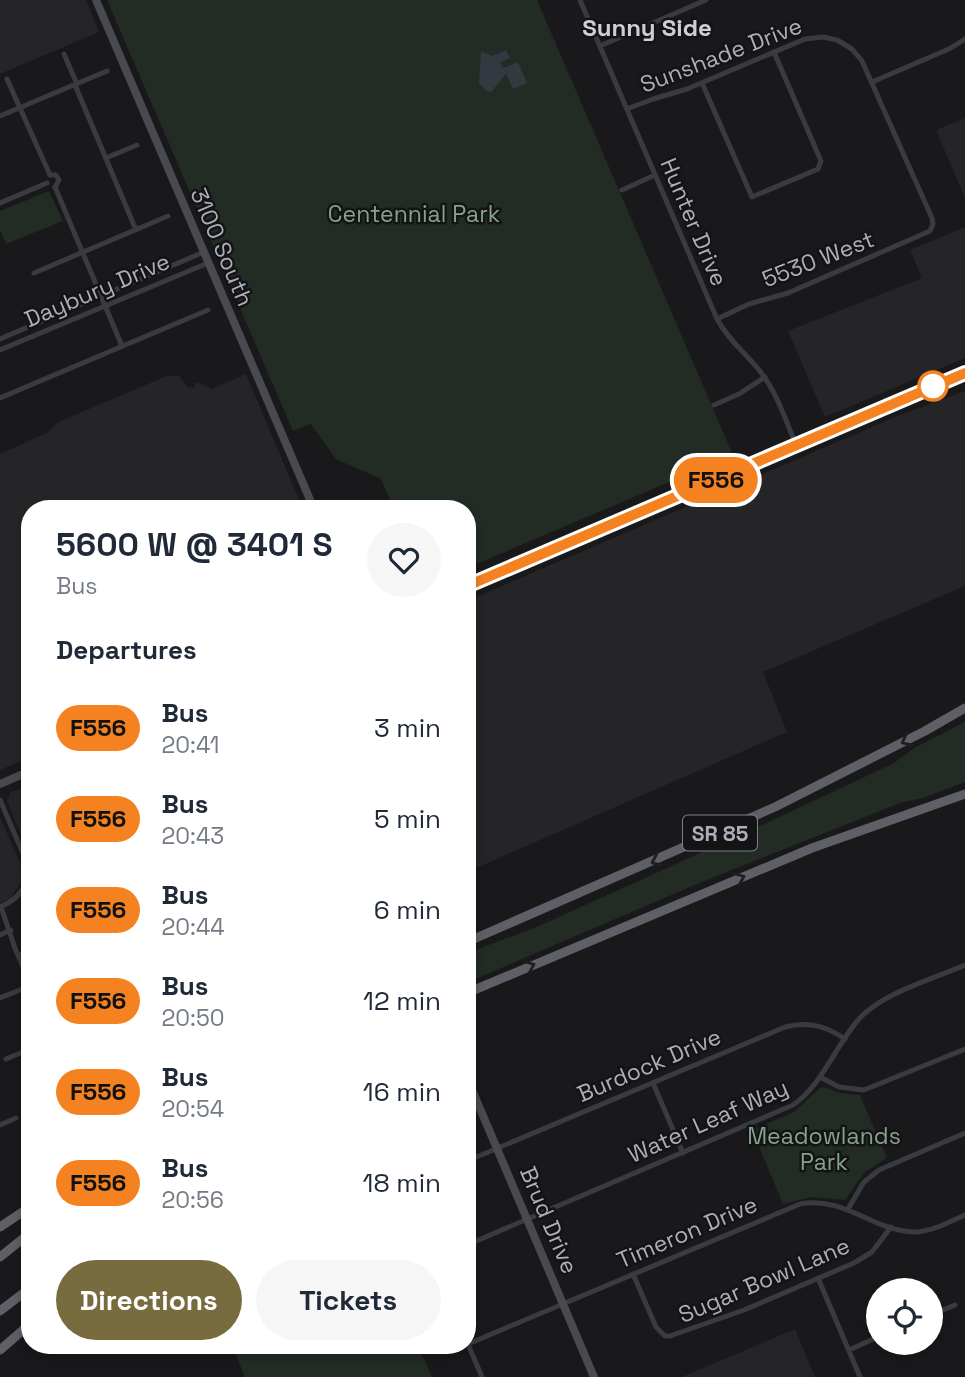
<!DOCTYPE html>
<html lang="en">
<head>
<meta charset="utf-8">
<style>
	:root { --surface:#fff; --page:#f6f6f7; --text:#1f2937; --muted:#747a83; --accent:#786c3f }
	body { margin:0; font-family:"Space Grotesk",sans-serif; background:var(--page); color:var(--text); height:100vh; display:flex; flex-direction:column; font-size:26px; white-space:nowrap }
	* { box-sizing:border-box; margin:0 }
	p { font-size:23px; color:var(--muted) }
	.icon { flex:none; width:38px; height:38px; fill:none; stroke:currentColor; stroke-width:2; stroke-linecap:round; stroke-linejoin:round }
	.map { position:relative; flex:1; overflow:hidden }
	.side { position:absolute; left:21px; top:500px; width:455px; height:854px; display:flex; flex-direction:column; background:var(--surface); border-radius:28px; box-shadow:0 4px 10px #0003 }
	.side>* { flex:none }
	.badge { padding:0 14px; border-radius:23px; font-size:24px; line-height:46px }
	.controls { position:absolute; left:866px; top:1278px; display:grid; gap:14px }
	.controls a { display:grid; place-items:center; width:77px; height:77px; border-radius:50%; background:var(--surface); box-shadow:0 4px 10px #0003; font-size:35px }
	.map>.badge { position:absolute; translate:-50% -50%; box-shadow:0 0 0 4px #fff }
	h2 { padding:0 35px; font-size:26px; line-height:63px }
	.round { display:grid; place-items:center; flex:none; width:74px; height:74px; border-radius:37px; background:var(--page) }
	.summary { display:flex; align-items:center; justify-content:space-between; height:119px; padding:0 35px }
	h1 { font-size:33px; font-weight:700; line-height:52px }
	.action { display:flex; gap:14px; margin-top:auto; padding:14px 35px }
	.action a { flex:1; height:80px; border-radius:42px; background:var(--accent); color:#fff; font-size:28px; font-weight:700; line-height:80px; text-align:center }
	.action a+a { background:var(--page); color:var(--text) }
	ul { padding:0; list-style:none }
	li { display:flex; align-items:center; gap:21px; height:91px; padding:0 35px }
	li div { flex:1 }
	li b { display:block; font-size:26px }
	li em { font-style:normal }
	li .badge { min-width:77px; font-weight:700; text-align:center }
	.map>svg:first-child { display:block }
	.built { fill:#252528 }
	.green { fill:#232b25 }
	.water { fill:#323940 }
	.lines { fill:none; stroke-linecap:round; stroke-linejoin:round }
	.minor { stroke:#3a3b40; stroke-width:5 }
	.secondary { stroke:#484a50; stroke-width:8 }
	.trunk { stroke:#5f6067; stroke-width:9 }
	.oneway { stroke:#1f1f22 }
	.line-casing { stroke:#fff; stroke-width:16 }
	.line { stroke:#f58220; stroke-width:10 }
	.stop-dot { fill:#fff; stroke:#f58220; stroke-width:3.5 }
	.labels { text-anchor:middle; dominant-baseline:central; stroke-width:5; stroke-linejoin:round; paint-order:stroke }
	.shield { fill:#141416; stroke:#7e8089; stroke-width:2 }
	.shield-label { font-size:21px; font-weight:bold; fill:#acafba }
	.street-label { font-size:23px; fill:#acafba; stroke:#141416 }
	.park-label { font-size:23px; fill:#85a38a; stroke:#141416 }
	.neighbourhood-label { font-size:24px; font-weight:bold; fill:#cdcfd6; stroke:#141416 }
</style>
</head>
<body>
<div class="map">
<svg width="965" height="1377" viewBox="0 0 965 1377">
	<rect width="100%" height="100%" fill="#19191b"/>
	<g class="built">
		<polygon points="0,0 86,0 99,32 0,74"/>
		<polygon points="965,118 965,198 936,130"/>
		<polygon points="965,227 965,358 825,417 788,331 922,278 910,250"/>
		<polygon points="246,374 303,509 30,509 30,757 0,770 0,454 47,433 58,422 167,376 180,376 187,387 194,388 196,382 212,389"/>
		<polygon points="965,391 965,586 763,672 787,732 467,872 467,601 895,417"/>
		<polygon points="30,784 30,857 7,801 11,792"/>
		<polygon points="0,817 21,865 23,879 11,898 0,903"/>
		<polygon points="795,1329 815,1377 682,1377"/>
	</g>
	<g class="green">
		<polygon points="107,0 537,0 733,455 467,568 467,509 394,509 381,479 336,459 311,424 293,431"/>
		<polygon points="49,191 63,221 6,244 0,230 0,211"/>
		<polygon points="965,722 965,782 923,798 900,803 697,884 471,981 467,987 467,953 539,926 775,819 894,763 916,747"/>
		<polygon points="824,1087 840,1093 860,1095 887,1158 865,1172 845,1200 812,1197 783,1204 752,1130 794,1112 820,1088"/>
		<polygon points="232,1346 418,1346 432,1377 245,1377"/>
	</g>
	<polygon class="water" points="506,50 510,58 500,62 503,68 518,62 527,83 513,89 506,74 491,92 486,91 479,83 481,51 492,56"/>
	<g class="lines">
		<g class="minor">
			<path d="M 580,0 L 717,319 C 729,341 744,351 759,370 C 777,392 785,419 796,445"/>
			<polyline points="600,46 706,0"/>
			<polyline points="64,54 77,84"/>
			<polyline points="7,79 50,175"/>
			<polyline points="872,82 949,49 965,39"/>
			<polyline points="702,83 752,197 818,169 821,161 774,52"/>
			<polyline points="75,85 136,230"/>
			<polyline points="627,109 653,99 687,89 805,39 823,37 837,40 852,49 862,61 932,218 933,224 930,231 788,293 749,304 717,319"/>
			<polyline points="0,116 107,71"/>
			<polyline points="106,158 137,145"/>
			<polyline points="50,175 56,175 59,180 55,187"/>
			<polyline points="55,187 122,346"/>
			<polyline points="622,190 655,175"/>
			<polyline points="0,203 47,183"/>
			<polyline points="34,273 168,216"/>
			<polyline points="0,339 204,252"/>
			<polyline points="0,350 208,263"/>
			<polyline points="0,398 208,310"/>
			<polyline points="714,405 739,394 765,377"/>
			<path d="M 0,800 L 28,865 C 28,887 19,899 0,907"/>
			<polyline points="1,907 16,951 30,982"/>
			<polyline points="0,935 11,930"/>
			<polyline points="18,955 30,951"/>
			<polyline points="0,998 30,986"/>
			<polyline points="6,1059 30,1049"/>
			<polyline points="820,1077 839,1087 864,1090 965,1049"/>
			<polyline points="653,1083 683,1153"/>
			<polyline points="28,1112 30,1112"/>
			<polyline points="0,1125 16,1118"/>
			<path d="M 467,1161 L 785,1027 C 808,1021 826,1026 845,1039"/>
			<polyline points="848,1209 864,1182 879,1170 965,1133"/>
			<path d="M 467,1245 L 793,1105 C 823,1084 835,1046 859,1019 C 882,993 933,979 965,965"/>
			<polyline points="633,1274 656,1327 665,1336 670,1336 744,1310 854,1263 872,1252 891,1227"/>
			<polyline points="818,1278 860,1377"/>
			<polyline points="931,1315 955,1305"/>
			<polyline points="467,1342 482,1377"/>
			<path d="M 468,1344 L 800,1204 C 845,1196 873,1231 914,1232 C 932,1232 949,1222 965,1215"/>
			<polyline points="849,1350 878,1337"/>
		</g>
		<g class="secondary">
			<polyline points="96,0 314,509"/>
			<polyline points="467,586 965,373"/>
			<polyline points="0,784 30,771"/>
			<polyline points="467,1078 594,1377"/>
		</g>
		<g class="trunk">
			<polyline points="467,942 775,807 925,731 965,708"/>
			<polyline points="467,993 812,848 965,794"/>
			<polyline points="0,1227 30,1207"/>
			<polyline points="0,1257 30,1233"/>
			<polyline points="0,1311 30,1288"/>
			<polyline points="0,1350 30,1324"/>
		</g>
	</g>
	<defs><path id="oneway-chevron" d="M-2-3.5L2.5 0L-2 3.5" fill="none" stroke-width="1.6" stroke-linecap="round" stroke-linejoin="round" transform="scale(1.75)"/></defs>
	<g class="oneway">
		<use href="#oneway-chevron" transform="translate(906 741) rotate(153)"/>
		<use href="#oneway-chevron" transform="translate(656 861) rotate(156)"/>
		<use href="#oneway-chevron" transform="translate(740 878) rotate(-23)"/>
		<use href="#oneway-chevron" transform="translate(530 966) rotate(-23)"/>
	</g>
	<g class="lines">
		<g class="line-casing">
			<polyline id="line" points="467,586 965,373"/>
		</g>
		<use href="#line" class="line"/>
	</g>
	<circle class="stop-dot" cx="933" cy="386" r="14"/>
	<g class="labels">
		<rect class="shield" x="683" y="815.5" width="74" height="35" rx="5"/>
		<g class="shield-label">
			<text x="720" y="833">SR 85</text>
		</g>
		<g class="street-label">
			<text transform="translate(721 55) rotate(-21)">Sunshade Drive</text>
			<text transform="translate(694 222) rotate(67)">Hunter Drive</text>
			<text transform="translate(222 247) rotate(67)">3100 South</text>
			<text transform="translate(818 259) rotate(-21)">5530 West</text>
			<text transform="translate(97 290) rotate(-23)">Daybury Drive</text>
			<text transform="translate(649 1065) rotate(-23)">Burdock Drive</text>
			<text transform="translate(708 1121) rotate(-24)">Water Leaf Way</text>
			<text transform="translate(549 1220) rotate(67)">Brud Drive</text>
			<text transform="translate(687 1232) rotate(-23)">Timeron Drive</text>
			<text transform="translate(764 1280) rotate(-23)">Sugar Bowl Lane</text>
		</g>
		<g class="park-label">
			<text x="414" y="214">Centennial Park</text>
			<text x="824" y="1136">Meadowlands<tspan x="824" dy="26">Park</tspan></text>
		</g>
		<g class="neighbourhood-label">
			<text x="647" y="27">Sunny Side</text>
		</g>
	</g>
</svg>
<div class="controls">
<a><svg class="icon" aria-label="locate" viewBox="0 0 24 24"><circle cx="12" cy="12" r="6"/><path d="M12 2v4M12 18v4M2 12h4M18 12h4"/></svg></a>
</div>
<b class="badge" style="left:716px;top:480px;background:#f58220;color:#111">F556</b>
<section class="side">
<div class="summary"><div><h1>5600 W @ 3401 S</h1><p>Bus</p></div><a class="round"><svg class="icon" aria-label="heart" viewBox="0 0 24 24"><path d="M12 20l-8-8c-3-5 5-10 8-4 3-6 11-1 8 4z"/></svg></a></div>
<h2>Departures</h2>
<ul>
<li><span class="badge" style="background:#f58220;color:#111">F556</span><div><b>Bus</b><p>20:41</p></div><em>3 min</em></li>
<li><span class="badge" style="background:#f58220;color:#111">F556</span><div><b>Bus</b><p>20:43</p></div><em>5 min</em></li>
<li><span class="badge" style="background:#f58220;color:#111">F556</span><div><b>Bus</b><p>20:44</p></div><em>6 min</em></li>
<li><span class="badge" style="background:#f58220;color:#111">F556</span><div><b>Bus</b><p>20:50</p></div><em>12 min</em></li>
<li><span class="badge" style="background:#f58220;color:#111">F556</span><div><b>Bus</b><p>20:54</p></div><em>16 min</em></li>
<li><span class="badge" style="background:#f58220;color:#111">F556</span><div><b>Bus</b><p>20:56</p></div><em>18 min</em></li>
</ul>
<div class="action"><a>Directions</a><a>Tickets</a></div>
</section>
</div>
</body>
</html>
